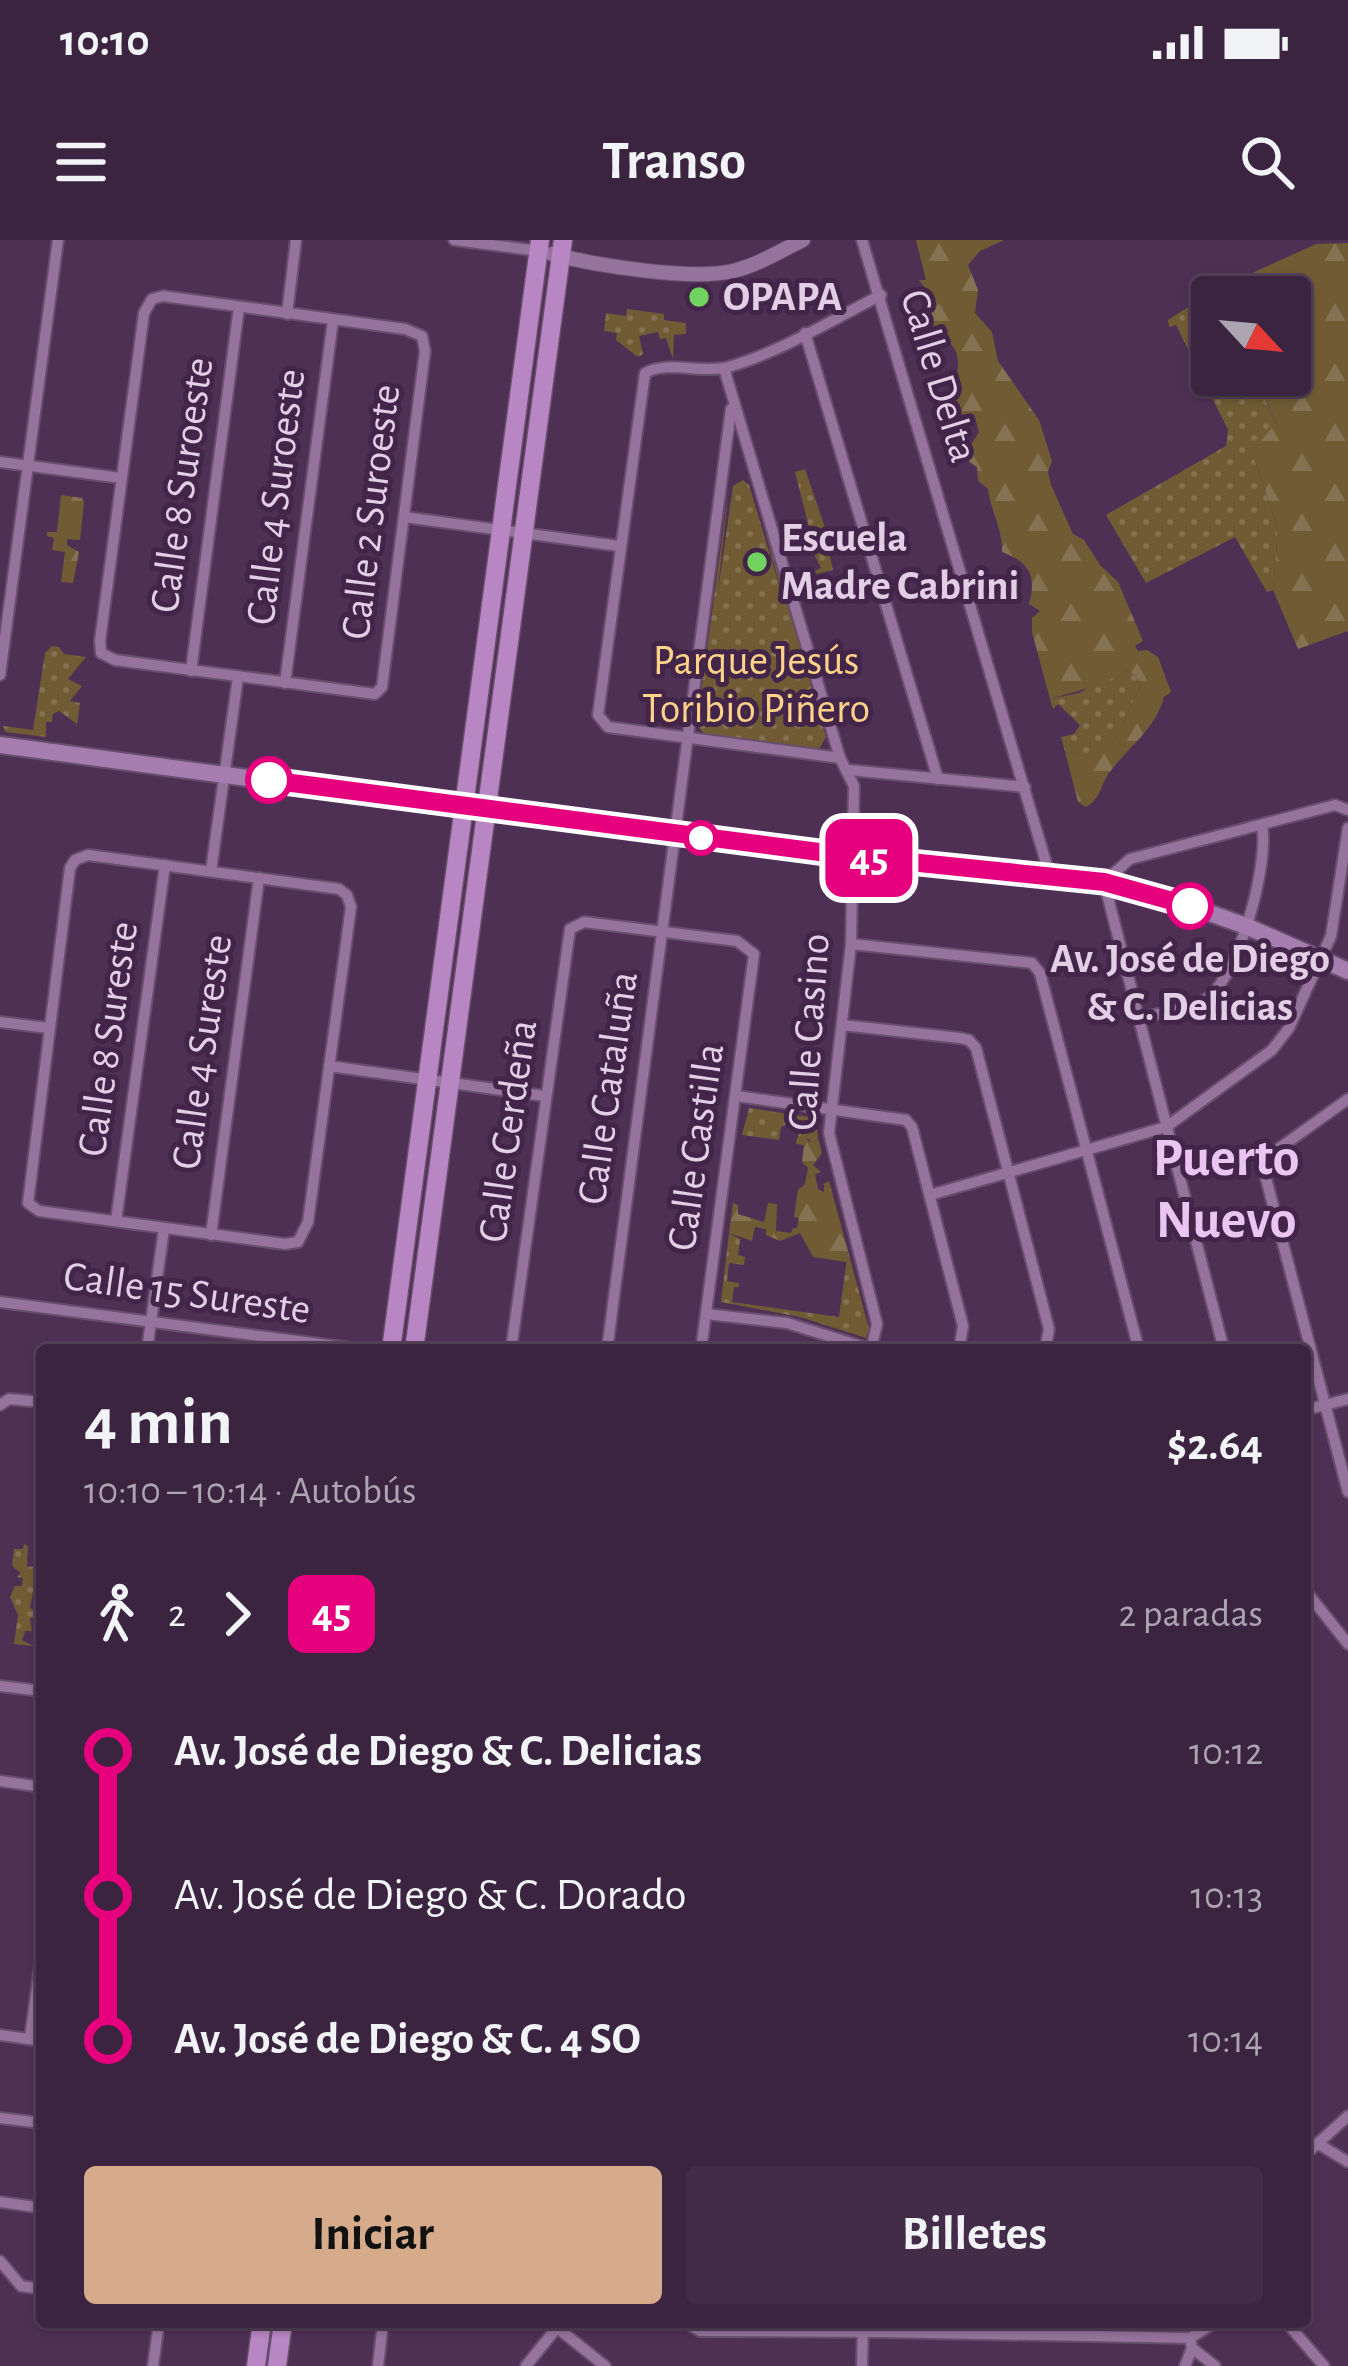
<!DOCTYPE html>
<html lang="es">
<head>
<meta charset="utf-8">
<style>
	:root { --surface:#3b2440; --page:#422c47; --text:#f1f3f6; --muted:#aca4b1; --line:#544159; --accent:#d6ab8b }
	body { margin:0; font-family:"Alegreya Sans",sans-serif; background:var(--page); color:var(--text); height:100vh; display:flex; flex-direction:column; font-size:45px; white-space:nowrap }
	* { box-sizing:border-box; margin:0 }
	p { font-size:39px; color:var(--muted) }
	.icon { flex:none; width:66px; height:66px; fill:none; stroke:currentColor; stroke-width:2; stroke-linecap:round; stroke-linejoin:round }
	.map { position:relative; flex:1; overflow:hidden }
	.sheet { position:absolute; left:36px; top:1104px; width:1275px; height:984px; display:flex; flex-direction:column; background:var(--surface); border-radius:12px; box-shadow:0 3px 9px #0004,0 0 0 3px var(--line) }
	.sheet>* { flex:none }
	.badge { padding:0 24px; border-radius:18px; font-size:42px; line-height:78px }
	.needle { width:78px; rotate:116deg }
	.controls { position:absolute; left:1191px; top:36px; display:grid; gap:24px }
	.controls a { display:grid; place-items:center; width:120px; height:120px; border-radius:12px; background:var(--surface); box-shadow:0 3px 9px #0004,0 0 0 3px var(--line); font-size:60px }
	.map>.badge { position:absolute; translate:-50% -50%; box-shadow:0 0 0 6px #fff }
	.legs { display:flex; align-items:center; gap:18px; height:132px; padding:0 48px; font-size:39px }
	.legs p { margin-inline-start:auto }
	.head { display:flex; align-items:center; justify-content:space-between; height:204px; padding:0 48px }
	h1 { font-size:66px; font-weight:700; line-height:90px }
	.action { display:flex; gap:24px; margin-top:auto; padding:24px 48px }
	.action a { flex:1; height:138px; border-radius:12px; background:var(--accent); color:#111; font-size:48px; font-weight:700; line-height:138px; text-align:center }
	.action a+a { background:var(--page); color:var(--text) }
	ul { padding:0 48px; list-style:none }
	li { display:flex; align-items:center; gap:42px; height:144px; font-size:45px }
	li i { display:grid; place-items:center; width:18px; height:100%; margin:0 15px; background:currentColor }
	li i::after { content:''; width:30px; height:30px; margin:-15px; border:9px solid; border-radius:50%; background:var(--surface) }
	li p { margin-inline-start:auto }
	li:first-child i { background:linear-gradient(#0000 50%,currentColor 0) }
	li:last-child i { background:linear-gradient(currentColor 50%,#0000 0) }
	.status { display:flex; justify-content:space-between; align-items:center; height:84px; padding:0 60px; background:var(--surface); direction:ltr }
	.status svg { height:33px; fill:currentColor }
	header { display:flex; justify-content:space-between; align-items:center; height:156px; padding:0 48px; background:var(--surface); font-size:54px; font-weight:700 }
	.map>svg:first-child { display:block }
	.grass { fill:url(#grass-dots) }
	.forest { fill:url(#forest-firs) }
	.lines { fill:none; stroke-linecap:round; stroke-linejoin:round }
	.minor-casing { stroke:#684e6d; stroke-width:14 }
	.tertiary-casing { stroke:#684e6d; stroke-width:16 }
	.secondary-casing { stroke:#684e6d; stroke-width:20 }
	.primary-casing { stroke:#684e6d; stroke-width:21 }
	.minor { stroke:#95739c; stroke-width:10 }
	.tertiary { stroke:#95739c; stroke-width:14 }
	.secondary { stroke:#a67daf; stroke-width:16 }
	.primary { stroke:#b886c2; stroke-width:18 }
	.line-1-casing { stroke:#fff; stroke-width:27 }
	.line-1 { stroke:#e6007e; stroke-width:18 }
	.poi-dot { fill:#70d35f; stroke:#44254a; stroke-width:4.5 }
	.stop-1-dot { fill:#fff; stroke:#e6007e; stroke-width:6 }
	.labels { text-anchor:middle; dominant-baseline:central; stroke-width:10; stroke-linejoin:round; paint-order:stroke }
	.poi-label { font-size:42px; font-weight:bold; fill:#e2cfe5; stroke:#44254a; text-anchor:start }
	.street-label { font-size:42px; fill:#e2cfe5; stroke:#44254a }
	.park-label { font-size:42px; fill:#fcd389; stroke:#44254a }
	.stop-label { font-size:42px; font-weight:bold; fill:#e2cfe5; stroke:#44254a }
	.district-label { font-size:54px; font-weight:bold; fill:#eac5f2; stroke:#44254a }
</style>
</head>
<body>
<div class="status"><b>10:10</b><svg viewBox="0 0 49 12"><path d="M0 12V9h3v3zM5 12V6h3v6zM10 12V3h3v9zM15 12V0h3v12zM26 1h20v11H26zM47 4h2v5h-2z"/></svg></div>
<header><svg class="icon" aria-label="menu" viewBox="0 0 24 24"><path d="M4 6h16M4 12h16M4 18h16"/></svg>Transo<svg class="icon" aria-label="search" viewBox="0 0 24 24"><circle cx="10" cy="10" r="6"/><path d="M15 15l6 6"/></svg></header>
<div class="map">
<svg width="1348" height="2126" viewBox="0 0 1348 2126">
	<defs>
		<pattern id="grass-dots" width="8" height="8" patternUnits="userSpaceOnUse" patternTransform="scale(3)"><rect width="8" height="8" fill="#705b35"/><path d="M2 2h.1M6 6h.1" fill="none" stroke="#847252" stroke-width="1.8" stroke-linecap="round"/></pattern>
		<pattern id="forest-firs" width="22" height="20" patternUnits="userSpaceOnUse" patternTransform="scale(3)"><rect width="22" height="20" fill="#705b35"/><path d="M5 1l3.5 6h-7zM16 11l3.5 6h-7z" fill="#847252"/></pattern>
	</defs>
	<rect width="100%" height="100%" fill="#4f3055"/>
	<g class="grass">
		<polygon points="1215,50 1219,57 1212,57 1212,135 1254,135 1276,184 1252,212 1278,289 1273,350 1267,352 1235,297 1146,343 1106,275 1226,206 1228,190 1176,85 1169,87 1168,80"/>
		<polygon points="627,69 664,74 664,80 686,83 686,94 674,95 673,119 666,98 660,99 658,92 639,96 643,114 638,117 616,100 617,93 604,91 606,73 626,76"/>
		<polygon points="805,229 833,311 829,312 833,330 816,334 815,331 821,328 810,306 800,308 798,303 812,299 795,232"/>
		<polygon points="743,240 749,245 781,351 753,245 826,497 819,509 704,494 697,484 729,247 717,358 733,246"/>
		<polygon points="52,406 59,407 64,414 86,417 68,439 82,446 70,461 80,463 77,484 59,471 53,474 52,482 46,482 46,497 5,492 3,486 33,490 45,413"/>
		<path d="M 1124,429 L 1137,437 L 1141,446 C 1118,484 1120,527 1065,512 L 1061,497 L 1074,494 L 1080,485 L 1058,464 L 1053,469 L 1050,459 L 1079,453 Z"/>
		<polygon points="749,868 816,878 818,898 811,905 809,899 798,898 799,891 787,885 781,887 779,900 742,895"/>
		<polygon points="729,993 740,999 738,1015 745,1017 744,1025 729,1023 727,1041 739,1043 739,1047 734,1047 732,1062 839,1077 848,1011 869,1089 866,1098 800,1077 721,1062"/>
		<polygon points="24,1304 28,1306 27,1327 38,1326 30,1368 38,1373 37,1378 30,1378 32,1391 25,1391 22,1400 34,1406 14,1404 18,1375 10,1357 15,1346 22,1346 23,1338 17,1337 21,1333 12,1326 14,1309 23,1309"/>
	</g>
	<g class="forest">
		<path d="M 1004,0 L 980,11 L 968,25 L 978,50 L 975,73 L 992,92 L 998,121 L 1039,180 L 1052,221 L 1048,232 L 1051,245 L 1073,294 L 1084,300 L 1100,325 L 1118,342 L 1143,401 L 1135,406 L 1138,411 L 1147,410 L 1158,417 L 1171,452 L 1164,457 C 1155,491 1126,508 1107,536 C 1100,549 1099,560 1086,567 L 1078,562 L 1065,512 C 1120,526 1118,484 1141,446 L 1137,437 L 1124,429 L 1106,443 L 1050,459 L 1032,392 L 1032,378 L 1040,371 L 1029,364 C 1038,333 1026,321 1002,312 C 1003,290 991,272 988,249 L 978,241 L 977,227 L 967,220 L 967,212 L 979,192 L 974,174 L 962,175 L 958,161 L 954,162 C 954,128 972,113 933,90 L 925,56 L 927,51 L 919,40 L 926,40 L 916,0 Z"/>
		<polygon points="1348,3 1348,391 1298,409 1273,350 1278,289 1252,212 1276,183 1254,135 1290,135 1290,57 1219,57 1215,50 1316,4"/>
		<polygon points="61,255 82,258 84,263 80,300 67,299 67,305 79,312 73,343 61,342 65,312 52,310 54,298 47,296 47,292 57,292"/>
		<polygon points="804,896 811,904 818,898 822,913 813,925 821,932 815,934 818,949 824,952 824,944 829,941 848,1011 847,1022 813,1017 800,993 780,1001 766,995 766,989 755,987 752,1001 729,993 733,963 738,965 738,974 764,982 768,963 777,964 776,991 791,993 793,988 797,988 799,978 794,977 798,950 805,944 808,928 802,922 804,905 796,904 797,898"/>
	</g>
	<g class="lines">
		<g class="minor-casing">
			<g id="minor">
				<polyline points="454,0 539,11"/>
				<polyline points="862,0 1050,636"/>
				<polygon points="163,56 405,89 422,96 425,111 382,447 375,454 115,420 101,413 100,401 144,73 152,59"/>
				<polyline points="287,74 296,0"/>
				<polyline points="805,93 938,539"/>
				<polyline points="724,128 840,518 854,546 851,704 829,893 877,1084 871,1110"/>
				<polyline points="0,222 121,238"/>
				<polyline points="404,277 619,306"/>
				<polyline points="191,431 239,67"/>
				<polyline points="0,435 58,0"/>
				<polyline points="285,443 333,80"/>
				<path d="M 840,518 L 608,487 L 598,475 L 645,133 C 668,120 702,134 728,127 C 781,112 832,80 881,55"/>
				<polyline points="849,530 1025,547"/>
				<polygon points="88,615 339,649 347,655 351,667 308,982 298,1002 285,1004 39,971 28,963 70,628 75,620"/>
				<polyline points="211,631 238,437"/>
				<polyline points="851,704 1032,723 1040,733 1139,1110"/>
				<path d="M 1137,778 C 1158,773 1193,771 1210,756 C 1240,730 1269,624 1262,586"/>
				<polyline points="0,782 48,788"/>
				<polyline points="842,785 960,798 969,800 976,808 1049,1089 1045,1110"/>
				<polyline points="329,826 545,856"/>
				<polyline points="736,856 906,880 912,887 963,1086 959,1110"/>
				<polyline points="1348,859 1267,917 1263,927 1348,1252"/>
				<polyline points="930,955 1166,887 1272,810 1289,788 1331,696 1348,588"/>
				<polyline points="116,981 165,625"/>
				<polyline points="211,995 259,638"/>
				<polyline points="0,1062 366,1110"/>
				<polyline points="706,1074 787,1083 873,1110"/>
				<polyline points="147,1110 164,989"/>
				<polyline points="511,1110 570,689 584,682 737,701 754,714 701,1110"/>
				<polyline points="607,1110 731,169"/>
				<polyline points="1224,1110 1104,642 1130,619 1335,565 1348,570"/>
				<polyline points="0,1165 9,1159 42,1162"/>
				<polyline points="1305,1170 1348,1159"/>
				<polyline points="1305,1350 1348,1404"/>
				<polyline points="0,1446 42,1451"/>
				<polyline points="0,1541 42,1547"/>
				<polyline points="0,1795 42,1801"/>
				<polyline points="30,1798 42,1711"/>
				<polyline points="0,1878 42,1883"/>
				<polyline points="1317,1903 1348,1922"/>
				<polyline points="1305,1915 1348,1876"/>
				<polyline points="0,1962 42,1968"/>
				<polyline points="0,2021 21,2046 42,2049"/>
				<polyline points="550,2082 605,2126"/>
				<polyline points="685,2082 700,2091 883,2092 913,2082"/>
				<polyline points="1286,2082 1324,2126"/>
				<polyline points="883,2092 1190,2098 1216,2082"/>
				<polyline points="1190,2098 1192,2108 1215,2126"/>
				<polyline points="153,2126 159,2082"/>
				<polyline points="378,2126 383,2082"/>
				<polyline points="526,2126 559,2085"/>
				<polyline points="862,2126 863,2082"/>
				<polyline points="1185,2126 1192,2108"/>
			</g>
		</g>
		<g class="tertiary-casing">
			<path id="tertiary" d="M 552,14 C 594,25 692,41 733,31 C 758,25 780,11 803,0"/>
		</g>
		<g class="secondary-casing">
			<polyline id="secondary" points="0,505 676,595 1104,642 1176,661 1246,686 1348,731"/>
		</g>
		<g class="primary-casing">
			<g id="primary">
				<polyline points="391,1110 540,0"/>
				<polyline points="414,1110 563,0"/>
				<polyline points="256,2126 262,2082"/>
				<polyline points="277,2126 283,2082"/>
			</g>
		</g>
		<use href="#minor" class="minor"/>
		<use href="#tertiary" class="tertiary"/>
		<use href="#secondary" class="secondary"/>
		<use href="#primary" class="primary"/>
	</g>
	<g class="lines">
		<g class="line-1-casing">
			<polyline id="line-1" points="269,540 842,615 1104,642 1190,666"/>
		</g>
		<use href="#line-1" class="line-1"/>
	</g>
	<g class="poi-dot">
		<circle cx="699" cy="57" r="12"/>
		<circle cx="757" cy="322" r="12"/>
	</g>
	<g class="stop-1-dot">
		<circle cx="269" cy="540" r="21"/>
		<circle cx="701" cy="598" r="15"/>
		<circle cx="1190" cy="666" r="21"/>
	</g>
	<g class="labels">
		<g class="poi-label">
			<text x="723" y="57">OPAPA</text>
			<text x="781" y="298">Escuela<tspan x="781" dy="48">Madre Cabrini</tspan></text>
		</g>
		<g class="street-label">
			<text transform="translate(939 136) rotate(73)">Calle Delta</text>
			<text transform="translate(182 245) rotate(-82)">Calle 8 Suroeste</text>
			<text transform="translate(276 257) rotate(-83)">Calle 4 Suroeste</text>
			<text transform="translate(371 272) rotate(-83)">Calle 2 Suroeste</text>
			<text transform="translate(809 792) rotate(-86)">Calle Casino</text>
			<text transform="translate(108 799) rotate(-82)">Calle 8 Sureste</text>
			<text transform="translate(202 812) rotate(-82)">Calle 4 Sureste</text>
			<text transform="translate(608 848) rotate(-82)">Calle Cataluña</text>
			<text transform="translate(508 891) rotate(-82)">Calle Cerdeña</text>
			<text transform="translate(696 907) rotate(-82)">Calle Castilla</text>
			<text transform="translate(187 1053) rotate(8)">Calle 15 Sureste</text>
		</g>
		<g class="park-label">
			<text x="756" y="421">Parque Jesús<tspan x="756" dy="48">Toribio Piñero</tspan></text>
		</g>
		<g class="stop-label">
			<text x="1190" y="719">Av. José de Diego<tspan x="1190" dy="48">&amp; C. Delicias</tspan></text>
		</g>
		<g class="district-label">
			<text x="1226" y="919">Puerto<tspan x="1226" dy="62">Nuevo</tspan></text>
		</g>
	</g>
</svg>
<div class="controls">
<a><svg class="needle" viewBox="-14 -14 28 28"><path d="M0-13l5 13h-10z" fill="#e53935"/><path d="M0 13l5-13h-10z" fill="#aca4b1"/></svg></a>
</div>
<b class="badge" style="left:869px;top:618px;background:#e6007e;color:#fff">45</b>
<section class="sheet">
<div class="head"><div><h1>4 min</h1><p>10:10 – 10:14 · Autobús</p></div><b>$2.64</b></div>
<div class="legs"><svg class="icon" aria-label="walk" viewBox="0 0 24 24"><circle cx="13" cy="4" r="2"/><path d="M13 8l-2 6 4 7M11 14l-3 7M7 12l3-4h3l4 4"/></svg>2<svg class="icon" aria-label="forward" viewBox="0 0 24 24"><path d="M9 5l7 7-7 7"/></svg><b class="badge" style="background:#e6007e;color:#fff">45</b><p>2 paradas</p></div>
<ul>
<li><i style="color:#e6007e"></i><b>Av. José de Diego &amp; C. Delicias</b><p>10:12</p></li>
<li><i style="color:#e6007e"></i><span>Av. José de Diego &amp; C. Dorado</span><p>10:13</p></li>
<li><i style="color:#e6007e"></i><b>Av. José de Diego &amp; C. 4 SO</b><p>10:14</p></li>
</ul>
<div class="action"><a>Iniciar</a><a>Billetes</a></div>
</section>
</div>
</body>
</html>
